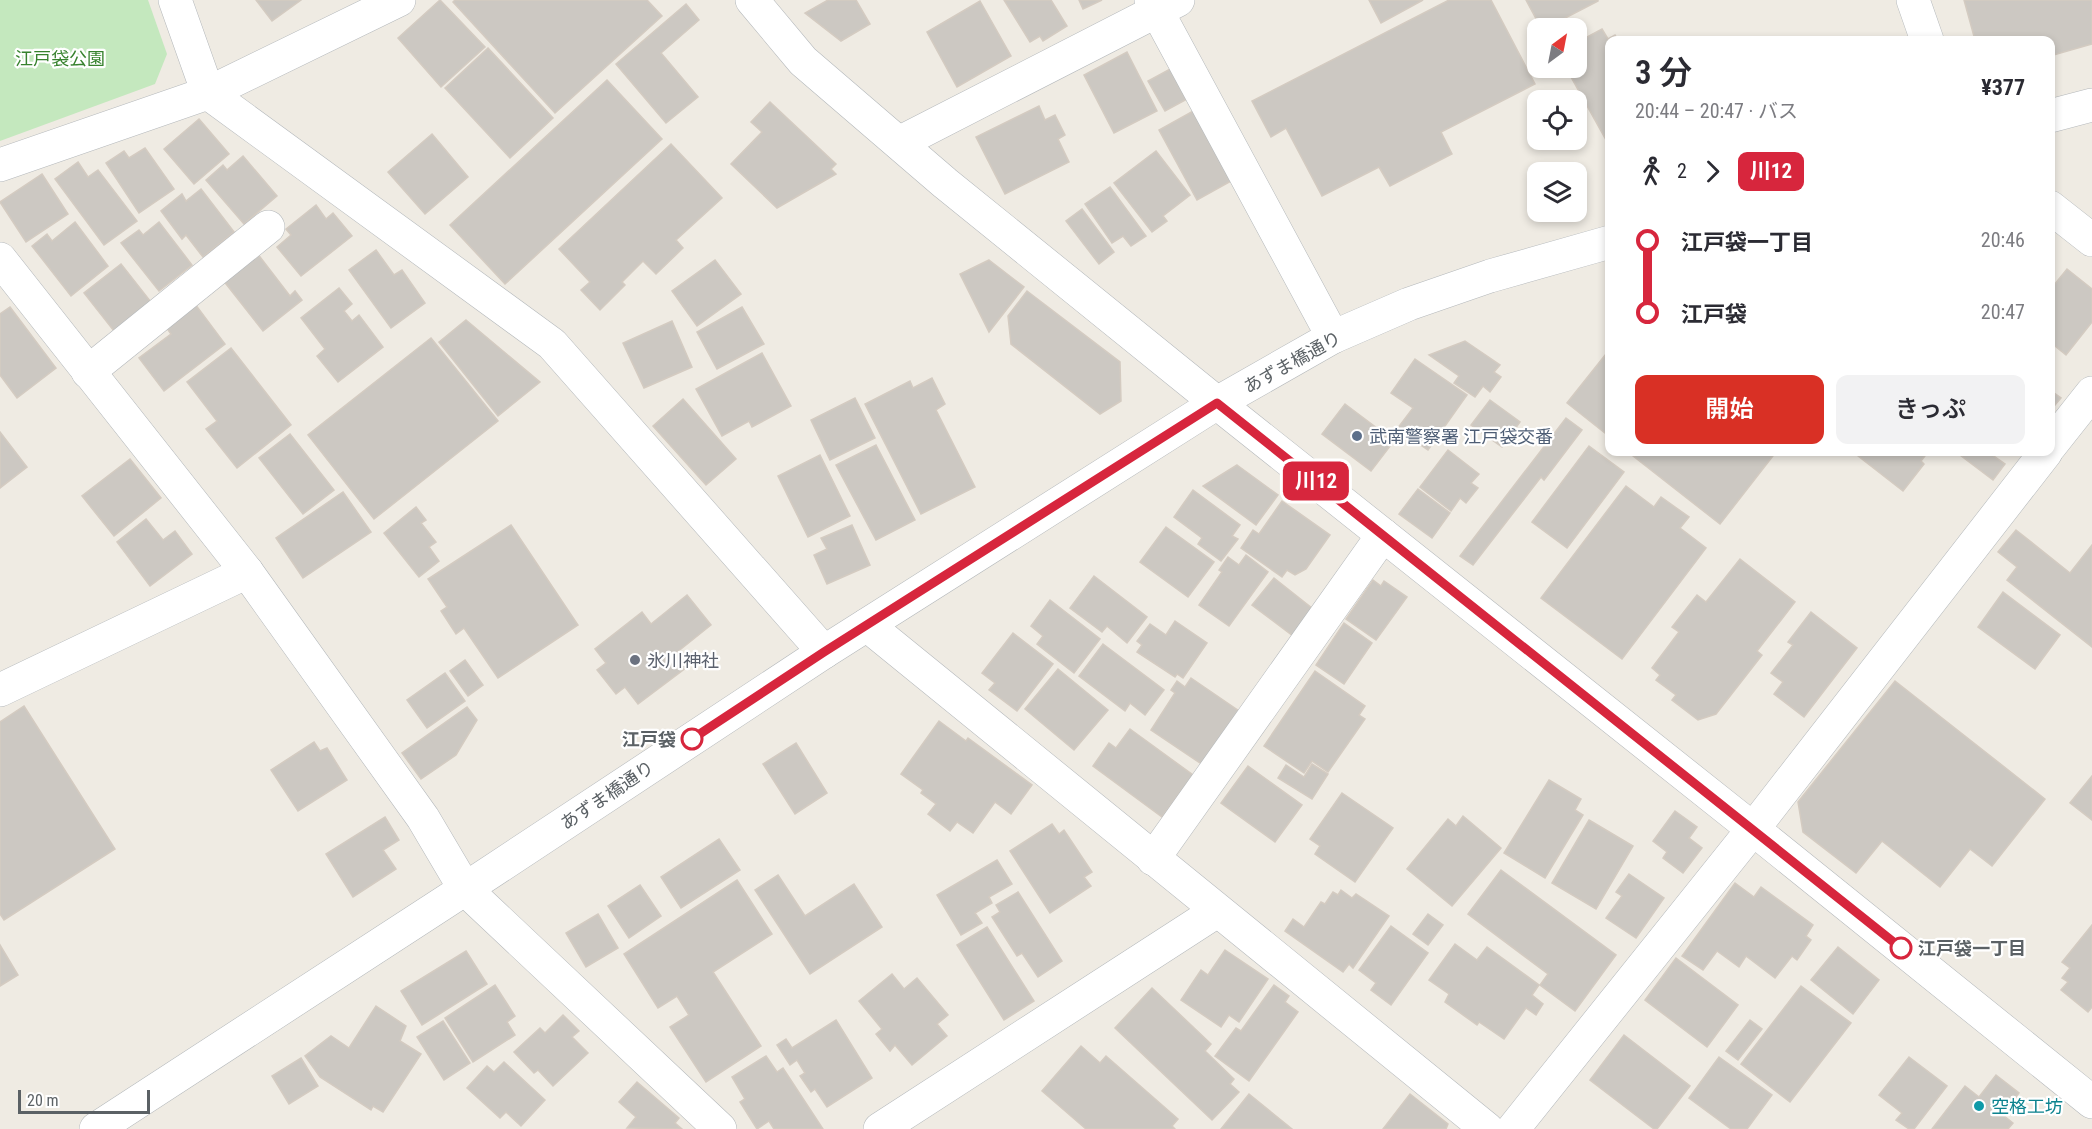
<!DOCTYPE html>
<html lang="ja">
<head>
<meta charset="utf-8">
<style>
	:root { --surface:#fff; --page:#f2f2f3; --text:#2b2b33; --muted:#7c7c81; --accent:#d93025 }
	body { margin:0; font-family:"Roboto Condensed","Noto Sans JP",sans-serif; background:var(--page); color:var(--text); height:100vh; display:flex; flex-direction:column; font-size:22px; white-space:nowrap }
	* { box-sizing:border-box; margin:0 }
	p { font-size:20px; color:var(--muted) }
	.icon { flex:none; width:33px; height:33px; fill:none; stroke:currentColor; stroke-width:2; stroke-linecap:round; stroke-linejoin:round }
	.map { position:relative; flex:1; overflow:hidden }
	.panel { position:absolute; left:1605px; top:36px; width:450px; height:420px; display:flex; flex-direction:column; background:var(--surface); border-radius:12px; box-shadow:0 3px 9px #0003 }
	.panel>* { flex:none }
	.badge { padding:0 12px; border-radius:9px; font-size:21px; line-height:39px }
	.needle { width:39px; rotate:32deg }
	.fabs { position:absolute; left:1527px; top:18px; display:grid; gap:12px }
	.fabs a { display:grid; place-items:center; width:60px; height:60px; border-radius:12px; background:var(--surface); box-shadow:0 3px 9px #0003; font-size:30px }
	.scale { position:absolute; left:18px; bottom:15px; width:132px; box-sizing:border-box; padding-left:6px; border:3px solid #5b6165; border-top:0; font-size:16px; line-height:21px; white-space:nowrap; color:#5b6165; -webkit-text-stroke:4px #fff; paint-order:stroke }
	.map>.badge { position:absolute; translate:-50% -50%; box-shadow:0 0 0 3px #fff }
	.legs { display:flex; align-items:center; gap:9px; height:66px; padding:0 30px; font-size:20px }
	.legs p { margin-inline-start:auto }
	.summary { display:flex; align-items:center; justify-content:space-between; height:102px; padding:0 30px }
	h1 { font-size:33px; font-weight:600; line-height:45px }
	.primary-button { display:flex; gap:12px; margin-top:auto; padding:12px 30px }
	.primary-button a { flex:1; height:69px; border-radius:12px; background:var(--accent); color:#fff; font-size:24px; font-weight:600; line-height:69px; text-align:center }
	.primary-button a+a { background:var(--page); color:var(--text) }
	ul { padding:0 30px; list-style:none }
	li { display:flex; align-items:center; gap:21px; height:72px; font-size:22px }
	li i { display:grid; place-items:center; width:9px; height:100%; margin:0 8px; background:currentColor }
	li i::after { content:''; width:15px; height:15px; margin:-8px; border:4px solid; border-radius:50%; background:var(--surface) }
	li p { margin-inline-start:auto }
	li:first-child i { background:linear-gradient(#0000 50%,currentColor 0) }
	li:last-child i { background:linear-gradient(currentColor 50%,#0000 0) }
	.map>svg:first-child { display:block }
	.green { fill:#c4e8be }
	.building { fill:#ccc8c2; stroke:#d4cbc1; stroke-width:1.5 }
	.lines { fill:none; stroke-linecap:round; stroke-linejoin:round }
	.minor-casing { stroke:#b4b8bb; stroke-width:34 }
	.minor { stroke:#fff; stroke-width:33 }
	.line-1-casing { stroke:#fff; stroke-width:14 }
	.line-1 { stroke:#d7263d; stroke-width:9 }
	.service-dot { fill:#5c6f8a; stroke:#fff; stroke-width:2 }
	.worship-dot { fill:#6b7280; stroke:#fff; stroke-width:2 }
	.stop-1-dot { fill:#fff; stroke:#d7263d; stroke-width:3 }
	.culture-dot { fill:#0f9aa8; stroke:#fff; stroke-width:2 }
	.labels { text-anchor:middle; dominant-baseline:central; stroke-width:4.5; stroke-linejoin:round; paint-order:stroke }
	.park-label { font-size:18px; fill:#37822e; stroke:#fff }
	.street-label { font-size:18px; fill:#5b6165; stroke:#fff }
	.service-label { font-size:18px; fill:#4e5e75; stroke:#fff; text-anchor:start }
	.worship-label { font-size:18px; fill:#5b616d; stroke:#fff; text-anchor:start }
	.stop-label { font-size:18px; font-weight:bold; fill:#5b6165; stroke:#fff; text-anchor:end }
	.culture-label { font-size:18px; fill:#0d838f; stroke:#fff; text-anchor:start }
</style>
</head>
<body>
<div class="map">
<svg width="2092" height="1129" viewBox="0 0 2092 1129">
	<rect width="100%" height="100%" fill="#efebe3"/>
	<polygon class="green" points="0,0 148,0 167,54 155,84 0,141"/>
	<g class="building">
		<polygon points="256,0 301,0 272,21"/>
		<polygon points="440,0 485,47 441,87 398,38"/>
		<polygon points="455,0 647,0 662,16 555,113 453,2"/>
		<polygon points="828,0 856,0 870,24 841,41 805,13"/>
		<polygon points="1004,0 1051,0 1067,26 1043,41 1040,36 1030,42"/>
		<polygon points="1079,0 1102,0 1083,9"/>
		<polygon points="1369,0 1423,0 1381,23"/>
		<polygon points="1449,0 1491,0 1535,84 1441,132 1452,154 1390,186 1379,167 1322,196 1286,128 1271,137 1252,101"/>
		<polygon points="1526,0 1598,0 1598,1 1546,28 1541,28"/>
		<polygon points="1964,0 2092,0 2092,44 2050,56 2050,40 1975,40"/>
		<polygon points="980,1 1011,56 957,87 927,32"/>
		<polygon points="686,4 699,20 661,53 698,97 666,123 616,64"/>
		<polygon points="1602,29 1608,39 1615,35 1618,40 1610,40 1610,147 1566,68 1576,68 1576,43"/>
		<polygon points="488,48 553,118 510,158 445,88"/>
		<polygon points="1127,52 1157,111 1114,133 1084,75"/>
		<polygon points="1172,68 1189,98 1165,111 1148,81"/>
		<polygon points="607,80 662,139 505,284 450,225"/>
		<polygon points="770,102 836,164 831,169 836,174 777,208 731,164 762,132 751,122"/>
		<polygon points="1039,106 1045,120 1055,115 1065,135 1058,139 1069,162 1005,194 976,137"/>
		<polygon points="1195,110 1233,180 1197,200 1159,130"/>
		<polygon points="199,119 229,154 194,184 164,149"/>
		<polygon points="432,134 468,177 425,214 388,172"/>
		<polygon points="671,144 722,198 676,240 683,248 656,274 643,261 622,282 625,285 600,310 581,290 590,282 559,249"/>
		<polygon points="145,148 174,189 139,213 106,163 124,151 129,158"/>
		<polygon points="1156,151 1190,195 1163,216 1167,221 1152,232 1114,183"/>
		<polygon points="243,156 277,196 244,224 206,180 223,165 227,170"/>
		<polygon points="78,162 88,177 98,170 137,221 104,245 55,179"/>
		<polygon points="42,174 68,214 26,242 0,202"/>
		<polygon points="1110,187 1146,236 1131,246 1123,236 1112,243 1085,204"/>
		<polygon points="201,189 234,232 203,257 186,235 182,239 161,211 182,194 186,201"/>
		<polygon points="316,205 326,219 333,213 352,236 301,276 277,247 291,235 286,229"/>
		<polygon points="1082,209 1114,252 1099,264 1066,221"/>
		<polygon points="75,222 108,266 71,296 32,246 47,234 52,241"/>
		<polygon points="159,222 192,265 159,291 121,243 139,230 143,235"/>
		<polygon points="376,250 394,275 402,270 425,303 391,328 349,270"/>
		<polygon points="257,253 290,296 295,291 302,300 263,331 223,280"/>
		<polygon points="715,260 741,294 697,326 672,291"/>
		<polygon points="989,260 1024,287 989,332 960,274"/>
		<polygon points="121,264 151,302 114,331 84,293"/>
		<polygon points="2067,269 2092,289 2092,322 2066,355 2050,342 2050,290"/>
		<polygon points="339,288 352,304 344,311 352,321 359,315 383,347 338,382 317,356 325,349 301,318"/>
		<polygon points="1027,291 1120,362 1121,401 1100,414 1011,344 1008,316"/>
		<polygon points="195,304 225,344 164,391 139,358 171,334 166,327"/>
		<polygon points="10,307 56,368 17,398 0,375 0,314"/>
		<polygon points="742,307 764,344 717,369 697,332"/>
		<polygon points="466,320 540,382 498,416 439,342"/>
		<polygon points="672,321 692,367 644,388 623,343"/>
		<polygon points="431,338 498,421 374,519 308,435"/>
		<polygon points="1465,341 1500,365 1494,372 1501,377 1490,392 1483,386 1475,397 1454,383 1459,376 1429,355"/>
		<polygon points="231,348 291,425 237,468 206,429 217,421 187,382"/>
		<polygon points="1610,349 1610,437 1567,403"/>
		<polygon points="762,353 791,406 752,427 749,421 722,436 696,389"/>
		<polygon points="1415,359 1467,395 1428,450 1397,429 1413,408 1391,393"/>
		<polygon points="932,378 945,404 936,410 975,487 921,514 865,404 910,381 913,388"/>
		<polygon points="2050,390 2061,398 2050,411"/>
		<polygon points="855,398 875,438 830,460 811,420"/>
		<polygon points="683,399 736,459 706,485 653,426"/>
		<polygon points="1490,400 1520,422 1502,447 1471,425"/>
		<polygon points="1345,404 1394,441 1371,471 1322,434"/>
		<polygon points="1566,418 1582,430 1544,480 1541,477 1473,565 1460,556"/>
		<polygon points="0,432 27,467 0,488"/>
		<polygon points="290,434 334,490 303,514 259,458"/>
		<polygon points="876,445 915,520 876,540 836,465"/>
		<polygon points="1589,446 1624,472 1567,548 1532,522"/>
		<polygon points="1448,450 1479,474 1471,483 1478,488 1466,503 1460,498 1451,511 1420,487"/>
		<polygon points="1628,452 1776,452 1720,524"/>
		<polygon points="1853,452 1928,452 1921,461 1924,464 1903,491"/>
		<polygon points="1956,452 1988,452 2005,464 1993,480"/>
		<polygon points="820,455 850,516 808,537 778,476"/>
		<polygon points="130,459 161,498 114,536 82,496"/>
		<polygon points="1237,465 1278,495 1256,525 1203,486"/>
		<polygon points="1626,486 1654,507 1661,497 1689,517 1680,528 1706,548 1622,659 1541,598"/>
		<polygon points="1418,489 1450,513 1432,538 1399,514"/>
		<polygon points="1193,490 1240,525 1232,536 1238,539 1221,561 1198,544 1202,538 1174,517"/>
		<polygon points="343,492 371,532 303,578 276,538"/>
		<polygon points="1282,501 1330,535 1306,569 1295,575 1287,570 1282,577 1241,548 1253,530 1259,534"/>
		<polygon points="416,507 426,520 421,523 436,542 429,547 439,561 419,577 384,533"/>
		<polygon points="146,519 163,540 175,531 192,554 150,586 117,542"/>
		<polygon points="511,525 578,625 498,678 464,628 456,634 441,611 447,607 428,579"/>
		<polygon points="852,525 870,565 827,584 814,555 827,549 821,538"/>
		<polygon points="1166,527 1214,562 1188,597 1140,562"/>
		<polygon points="2016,530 2070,573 2092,545 2092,647 2007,580 2017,567 1998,552"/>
		<polygon points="1246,555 1268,572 1229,626 1199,605 1222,572 1219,570 1228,557 1239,565"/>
		<polygon points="1740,559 1795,602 1757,651 1762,655 1716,714 1698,720 1672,700 1676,695 1656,680 1660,675 1652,668 1679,632 1672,627 1697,595 1706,602"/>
		<polygon points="1094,576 1147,617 1127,643 1107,626 1102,632 1070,608"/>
		<polygon points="1274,578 1313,609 1293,636 1252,605"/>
		<polygon points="1373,580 1381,586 1384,581 1407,597 1376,640 1346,619"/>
		<polygon points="2003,592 2060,635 2035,669 1978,627"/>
		<polygon points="687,595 711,625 676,653 687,667 638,704 625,687 616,694 597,670 606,663 595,649 642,612 651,624"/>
		<polygon points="1050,600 1100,639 1074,673 1037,644 1043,636 1031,626"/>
		<polygon points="1811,612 1857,648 1804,717 1774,694 1783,682 1771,673 1793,645 1788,642"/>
		<polygon points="1175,621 1207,643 1183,678 1177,674 1175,677 1137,652 1142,645 1137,641 1150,624 1166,635"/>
		<polygon points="1344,623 1372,643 1344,684 1316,665"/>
		<polygon points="1013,633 1053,664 1017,711 989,690 995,683 982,673"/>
		<polygon points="1103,644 1164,690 1145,715 1130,703 1125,711 1079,676"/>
		<polygon points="465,660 483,685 468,696 450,671"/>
		<polygon points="1058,669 1108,710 1074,750 1025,709"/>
		<polygon points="1315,671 1365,706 1359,715 1365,719 1328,772 1312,761 1304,773 1264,746"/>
		<polygon points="445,673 465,701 427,728 407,700"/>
		<polygon points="1191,678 1239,711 1203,765 1151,730 1175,693 1171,690 1177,681 1185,687"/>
		<polygon points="1895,681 2045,799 1992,866 1970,849 1940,887 1882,841 1856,873 1803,832 1798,802"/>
		<polygon points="24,706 115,849 4,920 0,914 0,722"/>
		<polygon points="467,707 477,720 456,755 421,779 402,753"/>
		<polygon points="939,721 966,741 968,738 1032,785 1011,814 995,802 973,833 957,822 950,831 928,814 936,804 921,793 923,790 901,774"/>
		<polygon points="1130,729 1193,775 1162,817 1093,766 1109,743 1116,748"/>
		<polygon points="314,742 320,751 327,748 347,780 298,811 271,770"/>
		<polygon points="796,743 827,793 795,814 763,764"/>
		<polygon points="1312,764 1328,774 1312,799 1278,778 1286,765 1304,777"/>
		<polygon points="1248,766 1302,805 1275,842 1221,803"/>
		<polygon points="2092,776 2092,820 2070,803"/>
		<polygon points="1549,780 1581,799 1575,810 1583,815 1545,878 1504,853"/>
		<polygon points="1342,793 1393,828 1355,882 1315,854 1320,846 1310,839"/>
		<polygon points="1675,811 1697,827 1689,838 1702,848 1683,873 1663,858 1667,852 1653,841"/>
		<polygon points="1463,816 1501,848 1452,906 1407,869 1448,819 1456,826"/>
		<polygon points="385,817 399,840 383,850 396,869 353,897 326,854"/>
		<polygon points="1589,820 1633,846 1596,909 1552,883"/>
		<polygon points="1052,824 1059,834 1064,830 1092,872 1084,877 1091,886 1050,913 1010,851"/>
		<polygon points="719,839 740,870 681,908 661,877"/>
		<polygon points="997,860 1012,884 989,897 992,903 975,913 982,923 961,935 937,895"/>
		<polygon points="1501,870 1616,955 1575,1011 1540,985 1548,974 1468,914"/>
		<polygon points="1629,874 1664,898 1636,938 1606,918 1622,896 1616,892"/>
		<polygon points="778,875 805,916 854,884 882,927 810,974 755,890"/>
		<polygon points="737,880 772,934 713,972 761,1046 706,1082 670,1027 689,1015 677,996 658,1008 624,954"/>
		<polygon points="1735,883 1754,897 1761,887 1813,925 1806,936 1811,940 1797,960 1792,956 1775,978 1746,956 1739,967 1717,951 1703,970 1682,956"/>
		<polygon points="640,885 661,916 629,938 608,906"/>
		<polygon points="1341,890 1352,898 1356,894 1389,916 1353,968 1349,964 1343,972 1285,931 1293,919 1304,927 1321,902 1325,904 1333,892 1338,895"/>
		<polygon points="1018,892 1062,961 1038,977 1022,953 1017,956 992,917 1000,912 996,905"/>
		<polygon points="598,914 618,948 586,967 566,933"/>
		<polygon points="1428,914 1443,925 1428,945 1413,934"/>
		<polygon points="2092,925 2092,1007 2088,1012 2061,990 2068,982 2062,978 2070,968 2062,962"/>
		<polygon points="1391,926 1428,953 1391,1005 1371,990 1376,983 1359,970"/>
		<polygon points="987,927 1034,1001 1004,1020 957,945"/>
		<polygon points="1455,944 1477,960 1487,947 1539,985 1532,995 1543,1004 1536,1015 1526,1008 1504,1039 1479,1022 1477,1025 1445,1002 1449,994 1429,980"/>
		<polygon points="0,945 18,975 0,986"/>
		<polygon points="1838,947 1879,980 1853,1014 1811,980"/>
		<polygon points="1225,950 1268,979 1239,1022 1229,1015 1221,1027 1181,1000 1201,970 1208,975"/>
		<polygon points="466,951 487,984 422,1025 401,991"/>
		<polygon points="1676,958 1738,1005 1707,1047 1645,1000"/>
		<polygon points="892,974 904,989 917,978 948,1015 937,1024 947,1036 912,1065 895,1045 890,1051 876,1034 882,1029 859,1001"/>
		<polygon points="495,985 515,1016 507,1022 515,1035 473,1062 445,1018"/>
		<polygon points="1274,985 1289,996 1285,1002 1298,1012 1249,1081 1215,1056 1236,1028 1241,1031"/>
		<polygon points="1801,986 1851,1023 1790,1102 1741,1064"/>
		<polygon points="1152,988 1211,1044 1205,1051 1234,1079 1230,1084 1239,1092 1212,1120 1115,1028"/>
		<polygon points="376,1006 406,1026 400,1041 421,1054 383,1112 373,1106 371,1110 320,1077 305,1056 331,1036 349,1048"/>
		<polygon points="563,1015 579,1031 572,1037 588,1053 553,1086 538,1070 534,1073 514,1052 540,1028 545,1033"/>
		<polygon points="836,1020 872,1078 827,1107 815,1089 811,1092 800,1076 805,1073 797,1060 790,1065 777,1045 786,1039 792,1048"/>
		<polygon points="1750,1020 1762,1029 1738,1060 1726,1051"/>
		<polygon points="443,1021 470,1063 444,1080 417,1037"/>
		<polygon points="1624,1035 1690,1086 1657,1129 1654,1129 1590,1080"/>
		<polygon points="1081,1046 1100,1063 1106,1056 1178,1119 1172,1126 1175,1129 1086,1129 1042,1091"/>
		<polygon points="766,1056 777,1072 783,1068 823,1129 774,1129 769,1121 757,1129 740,1102 745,1099 732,1077"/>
		<polygon points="1719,1057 1772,1095 1747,1129 1731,1129 1689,1098"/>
		<polygon points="1909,1057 1947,1086 1914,1129 1909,1129 1896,1120 1902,1113 1879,1095"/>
		<polygon points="301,1058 318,1086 289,1104 272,1076"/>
		<polygon points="504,1062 545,1100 521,1126 506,1112 500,1118 467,1088 487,1066 494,1072"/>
		<polygon points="1996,1075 2019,1093 2003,1115 2013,1123 2008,1129 1932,1129 1965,1086 1979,1097"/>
		<polygon points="637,1082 679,1118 675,1123 682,1129 627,1128 636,1117 619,1102"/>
		<polygon points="1249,1094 1292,1129 1221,1129"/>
		<polygon points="1410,1094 1448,1124 1446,1129 1383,1129"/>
	</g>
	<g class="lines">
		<g class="minor-casing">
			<g id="minor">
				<polyline points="175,0 208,93 552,344 824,652"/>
				<polyline points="752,0 803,61 945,183 1217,403 1753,829 2092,1102"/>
				<polyline points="1151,0 1333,337"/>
				<polyline points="1913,0 1927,40"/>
				<polyline points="2050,116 2092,105"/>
				<polyline points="899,143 1178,0"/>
				<polyline points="0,165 208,93 399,0"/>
				<polyline points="2050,207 2092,240"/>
				<polyline points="0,259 247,572 423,818 465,889 720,1129"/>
				<polyline points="88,372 268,227"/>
				<polyline points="2050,446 2092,393"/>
				<polyline points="867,625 1487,1129"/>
				<polyline points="0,690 247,572"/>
				<polyline points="1153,859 1383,535"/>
				<polyline points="96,1129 465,889 824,652 1217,403 1333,337 1409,304 1490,276 1610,242"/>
				<polyline points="880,1129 1217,911"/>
				<polyline points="1513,1129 1753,829 2046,452"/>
			</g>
		</g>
		<use href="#minor" class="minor"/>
	</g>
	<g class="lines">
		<g class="line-1-casing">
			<polyline id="line-1" points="692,739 824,652 1217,403 1901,948"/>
		</g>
		<use href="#line-1" class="line-1"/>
	</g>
	<circle class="service-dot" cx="1357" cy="436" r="6"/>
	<circle class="worship-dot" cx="635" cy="660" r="6"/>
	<g class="stop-1-dot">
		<circle cx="692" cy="739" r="10"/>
		<circle cx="1901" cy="948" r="10"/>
	</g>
	<circle class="culture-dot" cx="1979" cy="1106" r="6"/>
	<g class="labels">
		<g class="park-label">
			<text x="60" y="58">江戸袋公園</text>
		</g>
		<g class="street-label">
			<text transform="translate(1292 362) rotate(-29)">あずま橋通り</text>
			<text transform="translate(607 795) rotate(-34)">あずま橋通り</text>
		</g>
		<g class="service-label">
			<text x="1369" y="436">武南警察署 江戸袋交番</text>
		</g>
		<g class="worship-label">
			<text x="647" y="660">氷川神社</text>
		</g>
		<g class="stop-label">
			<text x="676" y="739">江戸袋</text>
			<text x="1918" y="948" text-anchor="start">江戸袋一丁目</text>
		</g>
		<g class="culture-label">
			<text x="1991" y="1106">空格工坊</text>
		</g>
	</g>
</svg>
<div class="fabs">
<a><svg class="needle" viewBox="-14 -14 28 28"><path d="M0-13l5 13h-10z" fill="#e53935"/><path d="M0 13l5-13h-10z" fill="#7c7c81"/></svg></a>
<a><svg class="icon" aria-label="locate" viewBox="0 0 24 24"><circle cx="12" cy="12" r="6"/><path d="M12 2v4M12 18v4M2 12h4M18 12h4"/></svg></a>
<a><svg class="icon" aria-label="layers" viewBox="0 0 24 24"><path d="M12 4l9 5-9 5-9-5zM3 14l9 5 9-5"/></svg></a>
</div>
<div class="scale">20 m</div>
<b class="badge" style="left:1316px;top:481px;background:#d7263d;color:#fff">川12</b>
<section class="panel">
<div class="summary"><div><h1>3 分</h1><p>20:44 – 20:47 · バス</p></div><b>¥377</b></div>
<div class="legs"><svg class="icon" aria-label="walk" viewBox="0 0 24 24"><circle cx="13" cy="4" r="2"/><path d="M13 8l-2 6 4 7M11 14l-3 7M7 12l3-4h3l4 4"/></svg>2<svg class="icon" aria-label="forward" viewBox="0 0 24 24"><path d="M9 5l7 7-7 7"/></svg><b class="badge" style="background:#d7263d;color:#fff">川12</b></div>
<ul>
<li><i style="color:#d7263d"></i><b>江戸袋一丁目</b><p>20:46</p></li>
<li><i style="color:#d7263d"></i><b>江戸袋</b><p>20:47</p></li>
</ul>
<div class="primary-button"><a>開始</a><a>きっぷ</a></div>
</section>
</div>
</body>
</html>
